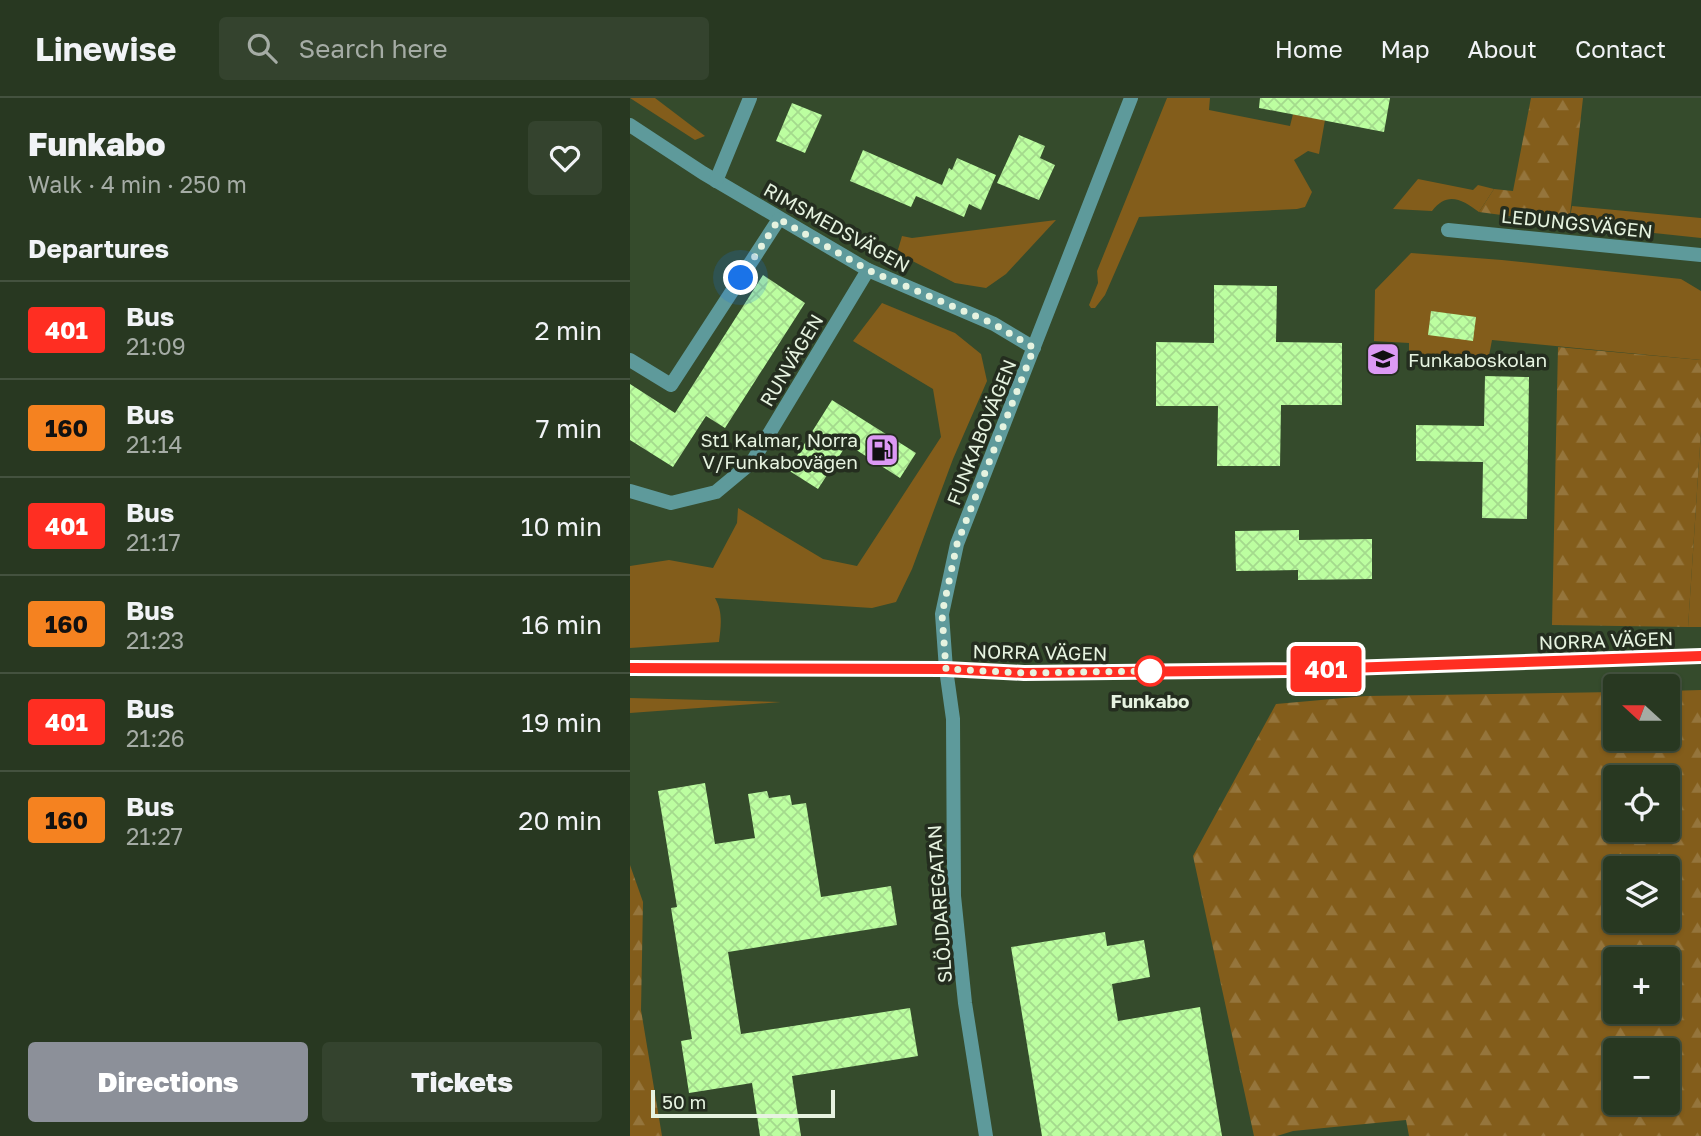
<!DOCTYPE html>
<html lang="en">
<head>
<meta charset="utf-8">
<style>
	:root { --surface:#283821; --page:#34432e; --text:#f1f3f6; --muted:#a5aca5; --line:#44523f; --accent:#8c9099 }
	body { margin:0; font-family:"Golos Text",sans-serif; background:var(--page); color:var(--text); height:100vh; display:flex; flex-direction:column; font-size:26px; white-space:nowrap }
	* { box-sizing:border-box; margin:0 }
	p { font-size:23px; color:var(--muted) }
	.icon { flex:none; width:38px; height:38px; fill:none; stroke:currentColor; stroke-width:2; stroke-linecap:round; stroke-linejoin:round }
	.map { position:relative; flex:1; overflow:hidden }
	.drawer { display:flex; flex-direction:column; background:var(--surface); width:630px }
	.drawer>* { flex:none }
	.badge { padding:0 14px; border-radius:5px; font-size:24px; line-height:46px }
	.needle { width:46px; rotate:291deg }
	.tools { position:absolute; left:973px; top:576px; display:grid; gap:14px }
	.tools a { display:grid; place-items:center; width:77px; height:77px; border-radius:7px; background:var(--surface); box-shadow:0 2px 5px #0004,0 0 0 2px var(--line); font-size:35px }
	.scale { position:absolute; left:21px; bottom:18px; width:184px; box-sizing:border-box; padding-left:7px; border:4px solid #e6f3e0; border-top:0; font-size:19px; line-height:24px; white-space:nowrap; color:#e6f3e0; -webkit-text-stroke:5px #242d1f; paint-order:stroke }
	.you { position:absolute; width:35px; height:35px; margin:-18px; border:5px solid #fff; border-radius:50%; background:#1a73e8; box-shadow:0 0 0 10px #1a73e833 }
	.map>.badge { position:absolute; translate:-50% -50%; box-shadow:0 0 0 4px #fff }
	h2 { padding:0 28px; font-size:26px; line-height:63px }
	.round { display:grid; place-items:center; flex:none; width:74px; height:74px; border-radius:7px; background:var(--page) }
	.head { display:flex; align-items:center; justify-content:space-between; height:119px; padding:0 28px }
	h1 { font-size:33px; font-weight:800; line-height:52px }
	.button { display:flex; gap:14px; margin-top:auto; padding:14px 28px }
	.button a { flex:1; height:80px; border-radius:7px; background:var(--accent); color:#fff; font-size:28px; font-weight:800; line-height:80px; text-align:center }
	.button a+a { background:var(--page); color:var(--text) }
	ul { padding:0; list-style:none }
	li { display:flex; align-items:center; gap:21px; height:98px; padding:0 28px; border-top:2px solid var(--line) }
	li div { flex:1 }
	li b { display:block; font-size:26px }
	li em { font-style:normal }
	li .badge { min-width:77px; font-weight:700; text-align:center }
	header { display:flex; align-items:center; gap:42px; box-sizing:border-box; height:98px; padding:0 35px; background:var(--surface); border-bottom:2px solid var(--line) }
	header strong { font-size:33px }
	nav { display:flex; gap:38px; margin-inline-start:auto; font-size:24px }
	.search { width:490px; height:63px; background:var(--page); display:flex; align-items:center; gap:18px; box-sizing:border-box; padding:0 24px; border-radius:7px; color:var(--muted); font-size:26px }
	main { display:flex; flex:1; min-height:0 }
	.map>svg:first-child { display:block }
	.green { fill:#835d1b }
	.forest { fill:url(#forest-firs); fill-rule:evenodd }
	.building { fill:url(#building-cross-hatch) }
	.lines { fill:none; stroke-linecap:round; stroke-linejoin:round }
	.minor { stroke:#5e9a9b; stroke-width:14 }
	.tertiary { stroke:#5e9a9b; stroke-width:14 }
	.secondary { stroke:#65cacc; stroke-width:14 }
	.line-casing { stroke:#fff; stroke-width:16 }
	.line { stroke:#ff2e22; stroke-width:10 }
	.walk { stroke:#e6f3e0; stroke-width:7; stroke-dasharray:0 12.6 }
	.stop-dot { fill:#fff; stroke:#ff2e22; stroke-width:3.5 }
	.labels { text-anchor:middle; dominant-baseline:central; stroke-width:7; stroke-linejoin:round; paint-order:stroke }
	.street-label { font-size:19px; fill:#e6f3e0; stroke:#242d1f }
	.poi-label { font-size:19px; fill:#e6f3e0; stroke:#242d1f; text-anchor:start }
	.stop-label { font-size:19px; font-weight:bold; fill:#e6f3e0; stroke:#242d1f }
</style>
</head>
<body>
<header>
<strong>Linewise</strong>
<div class="search"><svg class="icon" aria-label="search" viewBox="0 0 24 24"><circle cx="10" cy="10" r="6"/><path d="M15 15l6 6"/></svg>Search here</div>
<nav><a>Home</a><a>Map</a><a>About</a><a>Contact</a></nav>
</header>
<main>
<section class="drawer">
<div class="head"><div><h1>Funkabo</h1><p>Walk · 4 min · 250 m</p></div><a class="round"><svg class="icon" aria-label="heart" viewBox="0 0 24 24"><path d="M12 20l-8-8c-3-5 5-10 8-4 3-6 11-1 8 4z"/></svg></a></div>
<h2>Departures</h2>
<ul>
<li><span class="badge" style="background:#ff2e22;color:#fff">401</span><div><b>Bus</b><p>21:09</p></div><em>2 min</em></li>
<li><span class="badge" style="background:#f58220;color:#111">160</span><div><b>Bus</b><p>21:14</p></div><em>7 min</em></li>
<li><span class="badge" style="background:#ff2e22;color:#fff">401</span><div><b>Bus</b><p>21:17</p></div><em>10 min</em></li>
<li><span class="badge" style="background:#f58220;color:#111">160</span><div><b>Bus</b><p>21:23</p></div><em>16 min</em></li>
<li><span class="badge" style="background:#ff2e22;color:#fff">401</span><div><b>Bus</b><p>21:26</p></div><em>19 min</em></li>
<li><span class="badge" style="background:#f58220;color:#111">160</span><div><b>Bus</b><p>21:27</p></div><em>20 min</em></li>
</ul>
<div class="button"><a>Directions</a><a>Tickets</a></div>
</section>
<div class="map">
<svg width="1071" height="1038" viewBox="0 0 1071 1038">
	<defs>
		<pattern id="forest-firs" width="22" height="20" patternUnits="userSpaceOnUse" patternTransform="scale(1.75)"><rect width="22" height="20" fill="#835d1b"/><path d="M5 1l3.5 6h-7zM16 11l3.5 6h-7z" fill="#95753c"/></pattern>
		<pattern id="building-cross-hatch" width="8" height="8" patternUnits="userSpaceOnUse" patternTransform="scale(1.75)"><rect width="8" height="8" fill="#bcfea0"/><path d="M0 0l8 8M0 8l8-8" fill="none" stroke="#a4da8d"/></pattern>
	</defs>
	<rect width="100%" height="100%" fill="#354b2c"/>
	<g class="green">
		<polygon points="0,0 25,0 75,38 65,42"/>
		<polygon points="537,0 580,0 579,12 660,28 663,16 695,22 689,56 678,53 664,62 682,94 675,109 667,111 509,119 475,197 465,210 461,210 459,207 468,185 467,173"/>
		<path d="M 788,81 L 843,92 L 848,87 L 864,91 L 849,114 C 832,101 817,93 802,113 L 763,111 Z"/>
		<polygon points="942,108 1071,120 1071,140 939,126"/>
		<polygon points="426,122 376,176 356,190 325,185 267,155 272,138 282,140"/>
		<polygon points="781,155 872,162 1051,181 1071,193 1071,262 862,242 858,263 779,261 779,245 744,243 745,192"/>
		<path d="M 252,205 L 325,235 L 351,256 L 357,283 L 323,361 L 282,471 L 266,504 L 242,510 L 85,500 C 93,514 91,527 89,544 L 0,550 L 0,468 L 39,462 L 83,470 L 107,425 L 108,410 L 193,461 L 227,468 L 311,339 L 303,291 L 223,243 Z"/>
		<polygon points="1071,333 1071,529 1058,529"/>
		<polygon points="0,600 151,604 0,615"/>
	</g>
	<g class="forest">
		<polygon points="901,0 953,0 939,126 849,114 864,91 883,93"/>
		<polygon points="928,249 1071,262 1071,333 1058,529 922,527"/>
		<path d="M 1071,592 L 1071,1038 L 779,1038 L 776,1022 L 663,1033 L 647,1038 L 624,1038 L 563,758 L 646,606 L 736,598 L 985,594 L 985,640 L 1038,640 L 1038,593 ZM 985,679 L 1038,679 L 1038,732 L 985,732 ZM 1038,770 L 1038,822 L 985,822 L 985,770 ZM 985,861 L 1038,861 L 1038,914 L 985,914 ZM 985,952 L 1038,952 L 1038,1004 L 985,1004 Z"/>
		<polygon points="0,767 13,804 11,912 32,1038 0,1038"/>
	</g>
	<g class="building">
		<polygon points="630,0 760,0 754,34 629,10"/>
		<polygon points="162,5 192,17 175,55 146,43"/>
		<polygon points="389,37 415,48 410,60 425,67 409,102 367,85"/>
		<polygon points="233,52 312,87 319,70 322,72 327,60 366,77 351,112 339,106 334,119 286,98 281,109 220,83"/>
		<polygon points="133,177 175,205 95,330 76,318 43,369 0,342 0,286 45,315"/>
		<polygon points="584,187 647,188 646,244 712,245 712,307 651,307 650,368 587,368 588,308 526,308 526,244 584,245"/>
		<polygon points="801,213 846,219 843,243 798,237"/>
		<polygon points="855,278 899,279 897,421 852,420 853,364 786,363 786,327 854,328"/>
		<polygon points="202,302 286,355 270,380 217,346 188,391 158,372"/>
		<polygon points="669,432 669,442 742,441 742,481 668,482 668,472 606,473 605,433"/>
		<polygon points="75,685 85,746 125,740 118,696 137,693 139,700 160,697 162,707 176,705 191,799 261,788 267,827 98,854 111,936 280,910 288,958 162,978 171,1038 130,1038 122,985 59,995 51,943 62,941 41,810 47,809 28,693"/>
		<polygon points="475,834 477,848 514,842 520,879 482,886 488,923 570,909 592,1038 412,1038 381,849"/>
	</g>
	<g class="lines">
		<g class="minor">
			<polyline points="0,27 73,75 238,172 364,226 404,250"/>
			<polyline points="86,83 120,0"/>
			<polyline points="818,132 1071,157"/>
			<polyline points="0,262 41,287 149,121"/>
			<polyline points="0,393 41,405 86,394 122,364 238,172"/>
			<polyline points="316,571 323,621 324,798 335,905 356,1038"/>
		</g>
		<polyline class="tertiary" points="316,571 312,516 327,446 501,0"/>
		<polyline class="secondary" points="0,570 316,571 394,575 658,572 1071,558"/>
	</g>
	<g class="lines">
		<g class="line-casing">
			<polyline id="line" points="0,570 316,571 394,575 658,572 1071,558"/>
		</g>
		<use href="#line" class="line"/>
		<polyline class="walk" points="111,180 149,121 238,172 364,226 404,250 327,446 312,516 316,571 394,575 520,573"/>
	</g>
	<defs>
		<g id="school-square" transform="scale(1.75)"><rect x="-9" y="-9" width="18" height="18" rx="4" fill="#dc99f4" stroke="#242d1f"/><path d="M0-5L7-2L0 1L-7-2ZM-4 1L0 2.5L4 1V4Q0 6-4 4Z" fill="#111"/></g>
		<g id="fuel-square" transform="scale(1.75)"><rect x="-9" y="-9" width="18" height="18" rx="4" fill="#dc99f4" stroke="#242d1f"/><path d="M-5.5-6h7V0h2V4h1.3V-2.5L3-4.5l.8-.8L6-3V5H2.5V1h-1V6h-7ZM-4.2-4.7v3.2H.2V-4.7Z" fill="#111"/></g>
	</defs>
	<g fill-rule="evenodd">
		<use href="#school-square" x="753" y="261"/>
		<use href="#fuel-square" x="252" y="352"/>
	</g>
	<circle class="stop-dot" cx="520" cy="573" r="14"/>
	<g class="labels">
		<g class="street-label">
			<text transform="translate(947 125) rotate(6)">LEDUNGSVÄGEN</text>
			<text transform="translate(207 129) rotate(29)">RIMSMEDSVÄGEN</text>
			<text transform="translate(161 262) rotate(-59)">RUNVÄGEN</text>
			<text transform="translate(351 334) rotate(-68)">FUNKABOVÄGEN</text>
			<text transform="translate(976 542) rotate(-2)">NORRA VÄGEN</text>
			<text transform="translate(410 554) rotate(1)">NORRA VÄGEN</text>
			<text transform="translate(309 806) rotate(-94)">SLÖJDAREGATAN</text>
		</g>
		<g class="poi-label">
			<text x="778" y="261">Funkaboskolan</text>
			<text x="228" y="341" text-anchor="end">St1 Kalmar, Norra<tspan x="228" dy="22">V/Funkabovägen</tspan></text>
		</g>
		<g class="stop-label">
			<text x="520" y="602">Funkabo</text>
		</g>
	</g>
</svg>
<div class="tools">
<a><svg class="needle" viewBox="-14 -14 28 28"><path d="M0-13l5 13h-10z" fill="#e53935"/><path d="M0 13l5-13h-10z" fill="#a5aca5"/></svg></a>
<a><svg class="icon" aria-label="locate" viewBox="0 0 24 24"><circle cx="12" cy="12" r="6"/><path d="M12 2v4M12 18v4M2 12h4M18 12h4"/></svg></a>
<a><svg class="icon" aria-label="layers" viewBox="0 0 24 24"><path d="M12 4l9 5-9 5-9-5zM3 14l9 5 9-5"/></svg></a>
<a>+</a>
<a>−</a>
</div>
<div class="scale">50 m</div>
<div class="you" style="left:111px;top:180px"></div>
<b class="badge" style="left:696px;top:571px;background:#ff2e22;color:#fff">401</b>
</div>
</main>
</body>
</html>
